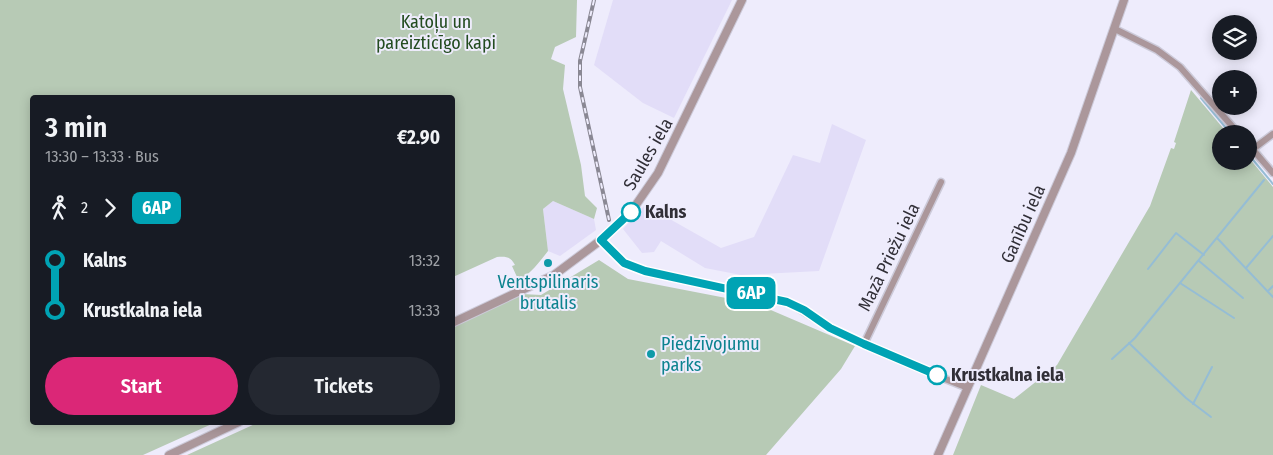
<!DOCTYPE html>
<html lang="en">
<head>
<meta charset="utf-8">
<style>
	:root { --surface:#171b24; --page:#242831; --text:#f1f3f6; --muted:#9ea1a6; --accent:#db2777 }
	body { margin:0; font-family:"Fira Sans Condensed",sans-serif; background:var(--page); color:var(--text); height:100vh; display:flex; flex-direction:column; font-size:19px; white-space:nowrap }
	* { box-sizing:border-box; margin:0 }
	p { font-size:16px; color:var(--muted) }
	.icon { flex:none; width:28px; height:28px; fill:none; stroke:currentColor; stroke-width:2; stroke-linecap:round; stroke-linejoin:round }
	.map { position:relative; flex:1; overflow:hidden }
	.panel { position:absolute; left:30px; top:95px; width:425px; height:330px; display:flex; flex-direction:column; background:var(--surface); border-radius:5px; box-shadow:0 2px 12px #0003 }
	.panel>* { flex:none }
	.badge { padding:0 10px; border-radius:8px; font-size:18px; line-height:32px }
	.tools { position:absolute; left:1212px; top:15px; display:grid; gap:10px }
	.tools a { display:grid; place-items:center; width:45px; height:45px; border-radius:50%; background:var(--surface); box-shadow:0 2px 12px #0003; font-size:25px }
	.map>.badge { position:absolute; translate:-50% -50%; box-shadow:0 0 0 2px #fff }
	.legs { display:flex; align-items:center; gap:8px; height:55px; padding:0 15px; font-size:16px }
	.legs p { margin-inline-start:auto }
	.summary { display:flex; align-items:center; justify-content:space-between; height:85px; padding:0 15px }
	h1 { font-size:28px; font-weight:600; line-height:38px }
	.action { display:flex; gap:10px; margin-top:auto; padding:10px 15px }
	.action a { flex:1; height:58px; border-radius:30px; background:var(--accent); color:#fff; font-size:20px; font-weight:600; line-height:58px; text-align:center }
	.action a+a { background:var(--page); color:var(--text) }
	ul { padding:0 15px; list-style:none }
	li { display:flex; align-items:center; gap:18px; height:50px; font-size:19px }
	li i { display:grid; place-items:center; width:8px; height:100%; margin:0 6px; background:currentColor }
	li i::after { content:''; width:12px; height:12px; margin:-6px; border:4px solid; border-radius:50%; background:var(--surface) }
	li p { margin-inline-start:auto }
	li:first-child i { background:linear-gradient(#0000 50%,currentColor 0) }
	li:last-child i { background:linear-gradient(currentColor 50%,#0000 0) }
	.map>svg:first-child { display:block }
	.built { fill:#e2ddf8 }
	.green { fill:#b7cab5 }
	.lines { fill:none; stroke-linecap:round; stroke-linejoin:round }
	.stream { stroke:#95bdd5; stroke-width:2 }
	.minor-casing { stroke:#cccad9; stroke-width:9 }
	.tertiary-casing { stroke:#cccad9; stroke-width:10 }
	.minor { stroke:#ab979b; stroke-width:6 }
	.tertiary { stroke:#ab979b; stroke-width:8 }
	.rail-casing { stroke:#8a8894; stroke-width:4 }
	.rail { stroke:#eeecfc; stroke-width:2; stroke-dasharray:5.5; stroke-linecap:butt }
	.line-1-casing { stroke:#fff; stroke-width:11 }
	.line-1 { stroke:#00a3b4; stroke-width:8 }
	.stop-1-dot { fill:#fff; stroke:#00a3b4; stroke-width:2.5 }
	.culture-dot { fill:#0f9aa8; stroke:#eeecfc; stroke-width:2 }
	.labels { text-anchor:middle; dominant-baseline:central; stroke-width:4; stroke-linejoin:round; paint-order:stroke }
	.park-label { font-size:18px; fill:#234c20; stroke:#eeecfc }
	.street-label { font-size:18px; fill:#312f37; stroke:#eeecfc }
	.stop-label { font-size:18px; font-weight:bold; fill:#312f37; stroke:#eeecfc; text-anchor:start }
	.culture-label { font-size:18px; fill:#0d838f; stroke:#eeecfc }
</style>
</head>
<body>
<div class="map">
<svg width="1273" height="455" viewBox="0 0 1273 455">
	<rect width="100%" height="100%" fill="#eeecfc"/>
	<g class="built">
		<polygon points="613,0 732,0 674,118 643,103 594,65"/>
		<polygon points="832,124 866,140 819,271 741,275 705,268 661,241 654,252 642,253 623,229 645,205 721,248 754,237 793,155 820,163"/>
		<polygon points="553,201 594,219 596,230 560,256 548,251 543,209"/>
	</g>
	<g class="green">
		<path d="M 0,0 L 577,0 L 576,37 L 555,47 L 551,59 L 565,65 L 563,89 L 581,165 L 585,196 L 597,208 L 594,219 L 553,201 L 543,209 L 548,251 C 538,264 527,278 512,285 L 517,277 L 512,266 L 515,265 C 511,257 506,256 497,257 L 453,277 L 452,98 L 32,98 L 32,422 L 214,423 L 143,455 L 0,455 Z"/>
		<polygon points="1191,90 1228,134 1221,134 1221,161 1249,161 1249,158 1273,187 1273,455 953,455 981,385 1014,399 1057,365 1150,206 1171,148 1174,149 1176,143 1174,142"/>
		<polygon points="599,260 628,279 757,304 855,346 841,369 766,455 187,455 257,423 452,422 453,327 522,294 541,295"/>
	</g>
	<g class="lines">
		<g class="stream">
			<polyline points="1201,98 1231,134"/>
			<polyline points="1249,155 1273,184"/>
			<polyline points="1217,238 1273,297"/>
			<polyline points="1199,261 1243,298"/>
			<polyline points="1246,268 1273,236"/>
			<polyline points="1148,269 1176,233 1204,255"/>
			<polyline points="1180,283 1234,318"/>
			<polyline points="1268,291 1273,286"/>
			<polyline points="1129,343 1186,398 1211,417"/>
			<polyline points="1112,359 1135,338 1264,180"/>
			<polyline points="1193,404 1212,367"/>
		</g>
		<g class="minor-casing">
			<g id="minor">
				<polyline points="1115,29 1157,50 1180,67 1239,134"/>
				<polyline points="1249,145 1273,173"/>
				<polyline points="1253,149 1273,134"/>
				<path d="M 601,240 L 624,263 L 645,271 L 787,302 C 803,310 817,321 833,329 C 877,351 922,370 968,388"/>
				<polyline points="864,344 941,182"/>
			</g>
		</g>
		<g class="tertiary-casing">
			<g id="tertiary">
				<polyline points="452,323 554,275 601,240 631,212 658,173 742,0"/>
				<polyline points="169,455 239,422"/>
				<polyline points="938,455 1071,153 1124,0"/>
			</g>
		</g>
		<use href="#minor" class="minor"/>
		<use href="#tertiary" class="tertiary"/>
		<g class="rail-casing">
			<polyline id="rail" points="594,0 580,61 580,87 609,220"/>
		</g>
		<use href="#rail" class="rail"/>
	</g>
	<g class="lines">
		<g class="line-1-casing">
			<polyline id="line-1" points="631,212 601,240 624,263 645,271 787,302 804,310 830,328 864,344 937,375"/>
		</g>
		<use href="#line-1" class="line-1"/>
	</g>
	<g class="stop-1-dot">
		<circle cx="631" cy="212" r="9"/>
		<circle cx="937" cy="375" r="9"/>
	</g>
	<g class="culture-dot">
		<circle cx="548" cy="263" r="5"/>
		<circle cx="651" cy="354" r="5"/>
	</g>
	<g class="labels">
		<g class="park-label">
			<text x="436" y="22">Katoļu un<tspan x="436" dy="21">pareizticīgo kapi</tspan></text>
		</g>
		<g class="street-label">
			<text transform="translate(648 154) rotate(-60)">Saules iela</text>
			<text transform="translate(1023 224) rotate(-66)">Ganību iela</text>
			<text transform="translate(889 257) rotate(-64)">Mazā Priežu iela</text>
		</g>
		<g class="stop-label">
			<text x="645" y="212">Kalns</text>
			<text x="951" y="375">Krustkalna iela</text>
		</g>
		<g class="culture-label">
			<text x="548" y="282">Ventspilinaris<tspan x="548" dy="21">brutalis</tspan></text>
			<text x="661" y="344" text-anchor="start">Piedzīvojumu<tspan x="661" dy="21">parks</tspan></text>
		</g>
	</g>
</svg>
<div class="tools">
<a><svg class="icon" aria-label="layers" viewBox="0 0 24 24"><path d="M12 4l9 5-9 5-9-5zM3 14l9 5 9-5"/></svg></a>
<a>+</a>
<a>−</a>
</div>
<b class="badge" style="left:751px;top:293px;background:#00a3b4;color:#fff">6AP</b>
<section class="panel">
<div class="summary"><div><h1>3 min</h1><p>13:30 – 13:33 · Bus</p></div><b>€2.90</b></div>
<div class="legs"><svg class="icon" aria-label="walk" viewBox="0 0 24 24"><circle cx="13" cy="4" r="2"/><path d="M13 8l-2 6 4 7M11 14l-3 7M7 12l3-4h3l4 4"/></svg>2<svg class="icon" aria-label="forward" viewBox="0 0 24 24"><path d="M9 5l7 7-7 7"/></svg><b class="badge" style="background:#00a3b4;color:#fff">6AP</b></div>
<ul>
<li><i style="color:#00a3b4"></i><b>Kalns</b><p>13:32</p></li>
<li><i style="color:#00a3b4"></i><b>Krustkalna iela</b><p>13:33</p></li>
</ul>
<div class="action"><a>Start</a><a>Tickets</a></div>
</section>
</div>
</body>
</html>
